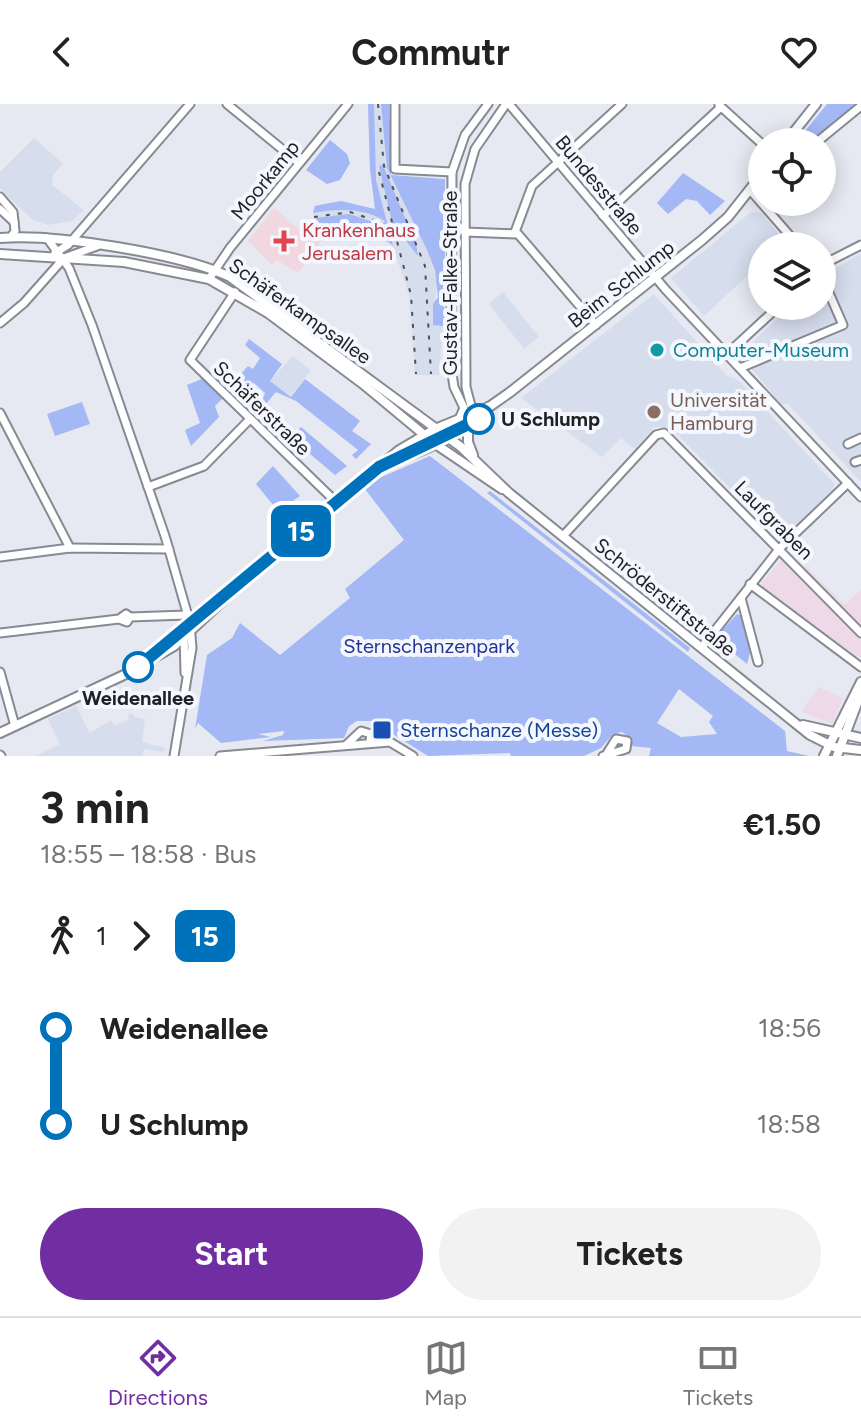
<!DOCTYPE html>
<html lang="en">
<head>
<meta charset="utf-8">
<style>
	:root { --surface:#fff; --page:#f2f2f2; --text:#222; --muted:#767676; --line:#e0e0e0; --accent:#702ea2 }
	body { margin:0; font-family:Figtree,sans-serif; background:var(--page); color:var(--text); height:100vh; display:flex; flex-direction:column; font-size:30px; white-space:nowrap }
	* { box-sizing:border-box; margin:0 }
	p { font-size:26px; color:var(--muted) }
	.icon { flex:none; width:44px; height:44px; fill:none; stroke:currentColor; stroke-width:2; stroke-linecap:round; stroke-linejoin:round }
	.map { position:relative; height:652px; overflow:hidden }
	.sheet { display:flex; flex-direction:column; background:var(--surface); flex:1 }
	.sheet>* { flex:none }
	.badge { padding:0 16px; border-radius:12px; font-size:28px; line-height:52px }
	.buttons { position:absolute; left:748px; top:24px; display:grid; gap:16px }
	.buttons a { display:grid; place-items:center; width:88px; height:88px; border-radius:50%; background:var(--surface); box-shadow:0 4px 20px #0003; font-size:40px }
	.map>.badge { position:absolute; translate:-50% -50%; box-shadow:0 0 0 4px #fff }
	.legs { display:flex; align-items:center; gap:12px; height:88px; padding:0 40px; font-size:26px }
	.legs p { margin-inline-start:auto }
	.overview { display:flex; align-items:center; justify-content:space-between; height:136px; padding:0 40px }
	h1 { font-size:44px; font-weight:700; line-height:60px }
	.button { display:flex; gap:16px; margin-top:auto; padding:16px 40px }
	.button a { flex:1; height:92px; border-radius:48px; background:var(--accent); color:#fff; font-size:32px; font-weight:700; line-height:92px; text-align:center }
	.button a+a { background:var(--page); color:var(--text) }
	ul { padding:0 40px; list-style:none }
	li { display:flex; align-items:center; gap:28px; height:96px; font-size:30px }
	li i { display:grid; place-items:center; width:12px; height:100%; margin:0 10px; background:currentColor }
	li i::after { content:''; width:20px; height:20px; margin:-10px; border:6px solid; border-radius:50%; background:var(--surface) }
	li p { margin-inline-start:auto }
	li:first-child i { background:linear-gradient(#0000 50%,currentColor 0) }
	li:last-child i { background:linear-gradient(currentColor 50%,#0000 0) }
	header { display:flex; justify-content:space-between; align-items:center; height:104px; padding:0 40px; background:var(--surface); font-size:36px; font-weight:700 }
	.tabs { display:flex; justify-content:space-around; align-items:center; height:112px; border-top:2px solid var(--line); background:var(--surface); font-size:22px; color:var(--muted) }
	.tabs a { display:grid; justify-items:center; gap:4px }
	.tabs .current { color:var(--accent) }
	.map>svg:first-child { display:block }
	.commercial { fill:#edd9e8 }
	.built { fill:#d6dded }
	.medical { fill:#f1d8e0 }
	.green { fill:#a3b8f4; fill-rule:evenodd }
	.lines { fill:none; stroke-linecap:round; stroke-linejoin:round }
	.minor-casing { stroke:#878a92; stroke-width:11 }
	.major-casing { stroke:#878a92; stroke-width:12 }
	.minor { stroke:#fff; stroke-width:7 }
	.major { stroke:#fff; stroke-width:8 }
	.rail { stroke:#505256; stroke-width:2; stroke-dasharray:4 8; stroke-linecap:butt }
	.line-1-casing { stroke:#fff; stroke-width:18 }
	.line-1 { stroke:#0072bc; stroke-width:12 }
	.health-dot { fill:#e0444e; stroke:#f4f7fe; stroke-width:3 }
	.culture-dot { fill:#0f9aa8; stroke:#f4f7fe; stroke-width:3 }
	.education-dot { fill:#8d6e63; stroke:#f4f7fe; stroke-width:3 }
	.stop-1-dot { fill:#fff; stroke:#0072bc; stroke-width:4 }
	.transit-dot { fill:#1a4fb4; stroke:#f4f7fe; stroke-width:3 }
	.labels { text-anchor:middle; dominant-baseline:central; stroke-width:8; stroke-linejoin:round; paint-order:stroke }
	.street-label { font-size:20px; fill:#1f2023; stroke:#f4f7fe }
	.health-label { font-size:20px; fill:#be3a42; stroke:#f4f7fe; text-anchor:start }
	.culture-label { font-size:20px; fill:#0d838f; stroke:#f4f7fe; text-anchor:start }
	.education-label { font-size:20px; fill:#785e54; stroke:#f4f7fe; text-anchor:start }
	.stop-label { font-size:20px; font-weight:bold; fill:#1f2023; stroke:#f4f7fe; text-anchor:start }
	.park-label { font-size:20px; fill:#233495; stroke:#f4f7fe }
	.transit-label { font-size:20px; fill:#164399; stroke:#f4f7fe; text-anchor:start }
</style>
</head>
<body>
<header><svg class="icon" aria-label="back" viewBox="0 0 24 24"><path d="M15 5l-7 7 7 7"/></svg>Commutr<svg class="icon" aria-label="heart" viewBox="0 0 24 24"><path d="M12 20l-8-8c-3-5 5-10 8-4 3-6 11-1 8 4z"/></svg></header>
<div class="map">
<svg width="861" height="652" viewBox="0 0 861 652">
	<rect width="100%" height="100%" fill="#e6e9f2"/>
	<g class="commercial">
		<polygon points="780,457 785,457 798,469 805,462 845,501 861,486 861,553 854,552 762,484 762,479"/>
		<polygon points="819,583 843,594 832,620 801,607"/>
	</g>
	<g class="built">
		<polygon points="389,0 391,71 427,146 437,178 433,221 443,222 439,271 415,271 409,191 393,142 362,124 319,122 313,109 315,102 332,98 375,105 370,65 368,1"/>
		<polygon points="34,34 63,60 53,71 52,81 84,106 72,117 48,121 33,116 0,85 0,68"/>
		<polygon points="751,108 761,109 784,137 779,142 762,142 762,158 704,212 671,174"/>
		<polygon points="861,149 861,378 788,300 782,301 742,253 745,245 791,202 822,202 822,173"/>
		<polygon points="503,188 539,233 524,245 489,200"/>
		<polygon points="654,190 727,272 737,275 834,379 833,385 783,433 778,433 670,323 654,323 635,345 621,334 602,353 521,294"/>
		<polygon points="293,252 311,266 291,292 270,277"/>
		<polygon points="76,602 90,629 111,616 115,622 129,615 128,611 132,609 134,613 145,615 142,638 165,644 164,648 144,645 142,652 36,652 60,640 48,615"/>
	</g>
	<polygon class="medical" points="274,104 305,130 320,136 319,142 298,169 277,156 272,161 248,137"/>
	<g class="green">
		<path d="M 368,0 L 374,0 L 376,76 L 393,142 C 375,124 350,118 325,124 L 315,114 L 349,110 L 382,121 L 385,117 C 362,103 337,105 313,109 L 315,102 L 341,97 L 375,105 L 370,65 Z"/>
		<polygon points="381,0 389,0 391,71 445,75 445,185 441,199 447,207 443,222 433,221 433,200 438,193 435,167 427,146 387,64"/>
		<polygon points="827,0 860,0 814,38 796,38"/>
		<polygon points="330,36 347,50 350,59 340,76 327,80 306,66"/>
		<polygon points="383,61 416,140 418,152 398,127 395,131 379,62"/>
		<polygon points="683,69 725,97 710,111 697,97 686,95 668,110 657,99"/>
		<polygon points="249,235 282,260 270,277 291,293 305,275 360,317 352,327 371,340 356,355 352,351 358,346 296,297 276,288 265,301 262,297 265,289 254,279 246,282 237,274 248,262 253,265 260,254 245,241"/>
		<polygon points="204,274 223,294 215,302 219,313 191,342 185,326 200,319 187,281"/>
		<polygon points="82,298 90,320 55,332 47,310"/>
		<polygon points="301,323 347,362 335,371 291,334"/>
		<path d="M 430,352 L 785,627 L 787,647 L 809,652 L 649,652 L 651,644 L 631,642 L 630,634 L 622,628 L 612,631 L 601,644 L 584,652 L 511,652 L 510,649 L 428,652 L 372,617 L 357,617 L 349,622 L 344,634 L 263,637 L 283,631 L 284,627 L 258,630 L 271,633 L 221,639 L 198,619 L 195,625 L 207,551 L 232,534 L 240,519 L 280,551 L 350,494 L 345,485 L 404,436 L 365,385 L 377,375 ZM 679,585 L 713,612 L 709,618 L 717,630 L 681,633 L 657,619 Z"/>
		<polygon points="273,362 300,392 278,407 256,380"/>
		<polygon points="490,387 690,544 688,548 487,389"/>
		<polygon points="737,510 742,512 751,545 747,560 715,534"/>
	</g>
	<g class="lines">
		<g class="minor-casing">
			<g id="minor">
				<polyline points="227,0 299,59"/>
				<polyline points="395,0 395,65 452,68"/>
				<polyline points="509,0 666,186 861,393"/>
				<polyline points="719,1 762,40"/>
				<polyline points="817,38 861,2"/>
				<polyline points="750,86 799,142"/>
				<polyline points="0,93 13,108 15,127 11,133"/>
				<polyline points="0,105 14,118"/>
				<polyline points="603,112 721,3"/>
				<polyline points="450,122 457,121 465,128 518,130 596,221"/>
				<polyline points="515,128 532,82 622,0"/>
				<polyline points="47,134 69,164 92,221 165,432 190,519 192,544 174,652"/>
				<polyline points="55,149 68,141 190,0"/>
				<polyline points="822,161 861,141"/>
				<polyline points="209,175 230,144 348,0"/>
				<polyline points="235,188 190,256 336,398"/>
				<polyline points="0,219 24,199 64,154 97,142"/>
				<polyline points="727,250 779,202"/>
				<polyline points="740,264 843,221 822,173"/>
				<polyline points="0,309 70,444"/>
				<polyline points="460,313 464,304 454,283 451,263 452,68 465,31 488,0"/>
				<polyline points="474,313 466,283 465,80 475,45 506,0"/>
				<polyline points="848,340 861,334"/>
				<polyline points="855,358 861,356"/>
				<polyline points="148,383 204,362 250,315"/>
				<polyline points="563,432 656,331 664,329 861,529"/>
				<polyline points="0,453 70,444 169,445"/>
				<polyline points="750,480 861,563"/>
				<polyline points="741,494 758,558"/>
				<polyline points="130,513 186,511"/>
				<polyline points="0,529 119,515 127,518 130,513 126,510 119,515"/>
				<polyline points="184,529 185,569"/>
				<polyline points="702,543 780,444 848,379"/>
				<polyline points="0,568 15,622"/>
				<polyline points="346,641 361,627 371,630 370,638"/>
				<polyline points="0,651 1,652"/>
				<polyline points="220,652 390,638 413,652"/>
				<polyline points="603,652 626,645 627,637 616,635 606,651"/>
			</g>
		</g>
		<g class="major-casing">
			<g id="major">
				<polyline points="786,38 816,0"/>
				<path d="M 0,134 C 53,129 182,150 230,173 L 461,343 L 509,389 L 810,631 L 834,643 L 861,646"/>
				<polyline points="0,150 124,158 209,175 268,209 363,280 434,339 502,385"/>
				<polyline points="468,321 468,338 473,351"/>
				<path d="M 390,358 C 415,351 474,326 488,303"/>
				<polyline points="160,545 220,494"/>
				<polyline points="803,621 861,634"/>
				<polyline points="0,629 126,570 174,542 249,472 398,347 435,325 489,303 509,289 702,136 728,113 762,70"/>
				<polyline points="824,652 861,578"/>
				<polyline points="837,652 861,589"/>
			</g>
		</g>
		<use href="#minor" class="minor"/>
		<use href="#major" class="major"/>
		<g class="rail">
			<polyline points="378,0 384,62 425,162 431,270"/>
			<polyline points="379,68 411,191 416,270"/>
			<polyline points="314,113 350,108 383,119"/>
		</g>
	</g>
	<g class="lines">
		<g class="line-1-casing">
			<polyline id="line-1" points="138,563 379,363 479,315"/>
		</g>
		<use href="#line-1" class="line-1"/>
	</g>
	<path class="health-dot" d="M280 125h8v8h8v8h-8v8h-8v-8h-8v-8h8z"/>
	<circle class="culture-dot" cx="657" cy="246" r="8"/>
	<circle class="education-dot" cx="654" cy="308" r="8"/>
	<g class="stop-1-dot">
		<circle cx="479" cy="315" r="14"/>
		<circle cx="138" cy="563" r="14"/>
	</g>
	<rect class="transit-dot" x="372" y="616" width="20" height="20" rx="4"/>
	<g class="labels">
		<g class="street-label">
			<text transform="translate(265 76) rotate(-51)">Moorkamp</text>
			<text transform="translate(599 81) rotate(50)">Bundesstraße</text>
			<text transform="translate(450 179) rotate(-90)">Gustav-Falke-Straße</text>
			<text transform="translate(621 180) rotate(-38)">Beim Schlump</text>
			<text transform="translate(300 207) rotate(35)">Schäferkampsallee</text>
			<text transform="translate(262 304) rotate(44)">Schäferstraße</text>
			<text transform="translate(774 416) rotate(45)">Laufgraben</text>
			<text transform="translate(665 493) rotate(39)">Schröderstiftstraße</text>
		</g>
		<g class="health-label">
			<text x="302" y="126">Krankenhaus<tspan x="302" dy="23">Jerusalem</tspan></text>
		</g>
		<g class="culture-label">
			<text x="673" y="246">Computer-Museum</text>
		</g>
		<g class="education-label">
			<text x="670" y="296">Universität<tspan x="670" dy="23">Hamburg</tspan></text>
		</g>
		<g class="stop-label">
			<text x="501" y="315">U Schlump</text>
			<text x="138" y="594" text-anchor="middle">Weidenallee</text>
		</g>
		<g class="park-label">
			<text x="429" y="542">Sternschanzenpark</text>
		</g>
		<g class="transit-label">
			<text x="400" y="626">Sternschanze (Messe)</text>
		</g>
	</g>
</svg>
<div class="buttons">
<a><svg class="icon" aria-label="locate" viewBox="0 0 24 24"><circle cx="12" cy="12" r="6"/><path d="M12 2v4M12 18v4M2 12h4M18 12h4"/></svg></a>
<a><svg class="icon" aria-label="layers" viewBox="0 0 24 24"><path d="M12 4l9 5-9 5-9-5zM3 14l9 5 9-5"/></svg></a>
</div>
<b class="badge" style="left:301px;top:427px;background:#0072bc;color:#fff">15</b>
</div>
<section class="sheet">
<div class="overview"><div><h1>3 min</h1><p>18:55 – 18:58 · Bus</p></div><b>€1.50</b></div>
<div class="legs"><svg class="icon" aria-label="walk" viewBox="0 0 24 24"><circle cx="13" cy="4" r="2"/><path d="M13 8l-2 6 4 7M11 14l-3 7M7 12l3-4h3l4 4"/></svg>1<svg class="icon" aria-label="forward" viewBox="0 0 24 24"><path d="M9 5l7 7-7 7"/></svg><b class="badge" style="background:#0072bc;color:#fff">15</b></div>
<ul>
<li><i style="color:#0072bc"></i><b>Weidenallee</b><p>18:56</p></li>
<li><i style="color:#0072bc"></i><b>U Schlump</b><p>18:58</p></li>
</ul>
<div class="button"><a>Start</a><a>Tickets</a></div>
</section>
<nav class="tabs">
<a class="current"><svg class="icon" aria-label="directions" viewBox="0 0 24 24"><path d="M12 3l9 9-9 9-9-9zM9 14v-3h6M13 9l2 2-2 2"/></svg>Directions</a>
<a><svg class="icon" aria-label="map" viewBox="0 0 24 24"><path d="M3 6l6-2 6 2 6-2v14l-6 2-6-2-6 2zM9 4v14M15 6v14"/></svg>Map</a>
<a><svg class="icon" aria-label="tickets" viewBox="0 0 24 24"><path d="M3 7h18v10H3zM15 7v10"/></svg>Tickets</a>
</nav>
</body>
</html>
